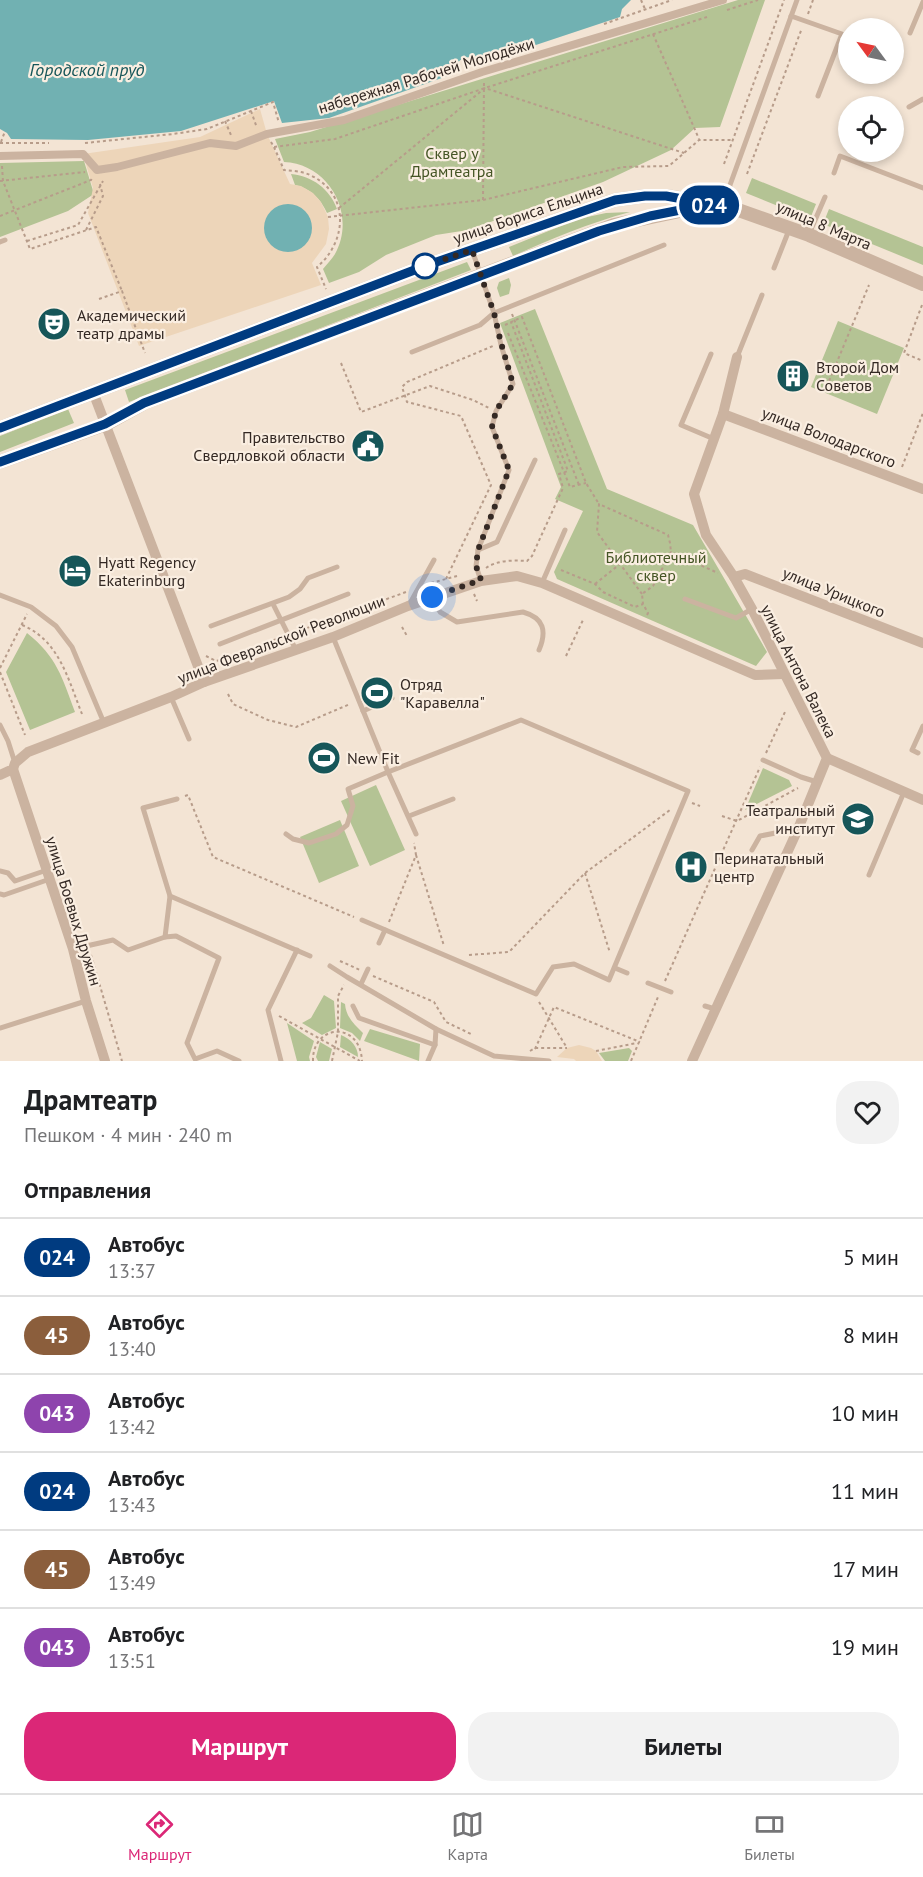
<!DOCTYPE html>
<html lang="ru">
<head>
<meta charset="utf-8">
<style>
	:root { --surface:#fff; --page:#f2f2f2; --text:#202124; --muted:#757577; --line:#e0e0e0; --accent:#db2777 }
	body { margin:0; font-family:"PT Sans",sans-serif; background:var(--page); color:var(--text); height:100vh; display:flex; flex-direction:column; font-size:22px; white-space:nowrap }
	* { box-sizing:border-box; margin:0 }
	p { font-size:20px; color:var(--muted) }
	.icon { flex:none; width:33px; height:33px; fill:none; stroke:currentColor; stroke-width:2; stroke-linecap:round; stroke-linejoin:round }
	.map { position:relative; height:1061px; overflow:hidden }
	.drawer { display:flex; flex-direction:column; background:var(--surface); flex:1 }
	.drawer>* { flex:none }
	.badge { padding:0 12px; border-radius:20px; font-size:21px; line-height:39px }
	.needle { width:39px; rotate:303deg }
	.fabs { position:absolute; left:838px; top:18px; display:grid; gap:12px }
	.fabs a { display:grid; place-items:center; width:66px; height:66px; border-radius:50%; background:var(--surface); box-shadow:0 3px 9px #0003; font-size:30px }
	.you { position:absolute; width:30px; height:30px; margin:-15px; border:4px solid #fff; border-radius:50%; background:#1a73e8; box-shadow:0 0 0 9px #1a73e833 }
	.map>.badge { position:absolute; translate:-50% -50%; box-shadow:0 0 0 3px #fff }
	h2 { padding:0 24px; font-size:22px; line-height:54px }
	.round { display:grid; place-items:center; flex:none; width:63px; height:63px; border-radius:24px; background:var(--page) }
	.headline { display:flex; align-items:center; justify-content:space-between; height:102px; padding:0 24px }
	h1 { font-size:28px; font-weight:700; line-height:45px }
	.cta { display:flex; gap:12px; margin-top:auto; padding:12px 24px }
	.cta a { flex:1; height:69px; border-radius:24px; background:var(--accent); color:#fff; font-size:24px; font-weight:700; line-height:69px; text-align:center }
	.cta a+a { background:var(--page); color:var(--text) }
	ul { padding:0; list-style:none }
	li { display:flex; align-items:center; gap:18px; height:78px; padding:0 24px; border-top:2px solid var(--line) }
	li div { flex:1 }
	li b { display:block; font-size:22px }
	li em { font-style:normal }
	li .badge { min-width:66px; font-weight:700; text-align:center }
	.menu { display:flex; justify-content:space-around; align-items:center; height:84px; border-top:2px solid var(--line); background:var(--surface); font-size:16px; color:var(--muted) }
	.menu a { display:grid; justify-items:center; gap:3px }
	.menu .on { color:var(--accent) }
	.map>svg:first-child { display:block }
	.green { fill:#b4c394 }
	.plaza { fill:#edd5b9 }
	.water { fill:#71b1b2 }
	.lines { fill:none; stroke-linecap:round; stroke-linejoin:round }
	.path { stroke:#b79c8a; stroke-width:2; stroke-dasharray:3 3; stroke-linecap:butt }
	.service { stroke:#cbb3a0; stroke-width:5 }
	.pedestrian { stroke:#cbb3a0; stroke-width:8 }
	.minor { stroke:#cbb3a0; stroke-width:10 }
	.tertiary { stroke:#cbb3a0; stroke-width:14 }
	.line-casing { stroke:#fff; stroke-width:14 }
	.line { stroke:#003b80; stroke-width:9 }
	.walk { stroke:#342924; stroke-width:6; stroke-dasharray:0 10.8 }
	.stop-dot { fill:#fff; stroke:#003b80; stroke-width:3 }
	.labels { text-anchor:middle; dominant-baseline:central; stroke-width:4.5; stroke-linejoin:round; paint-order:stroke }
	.street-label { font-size:16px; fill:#342924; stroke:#faeee1 }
	.park-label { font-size:16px; fill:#455525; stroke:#faeee1 }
	.poi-label { font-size:16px; fill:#342924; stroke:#faeee1; text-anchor:start }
	.water-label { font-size:18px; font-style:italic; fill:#165659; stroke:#faeee1 }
</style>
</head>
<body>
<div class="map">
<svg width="923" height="1061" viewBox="0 0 923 1061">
	<rect width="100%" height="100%" fill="#f3e4d4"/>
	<g class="green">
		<path d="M 738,0 L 765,0 L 720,127 L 695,128 L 671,150 L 603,182 L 468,230 L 436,235 L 386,255 L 359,272 L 329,283 L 323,269 C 327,264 332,259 335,254 C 357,214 329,164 284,162 L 275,139 L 310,132 Z"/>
		<polygon points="84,161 94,194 68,211 0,237 0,163"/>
		<path d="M 291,174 C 312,176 330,189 337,209 L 327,213 C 321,199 310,188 295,185 Z"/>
		<polygon points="752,178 816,204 810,219 746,193"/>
		<polygon points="829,209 923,247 923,265 823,224"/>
		<path d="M 630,212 C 589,223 551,239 513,256 L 509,247 L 578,219 L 606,213 Z"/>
		<polygon points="467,262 471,270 129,402 125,390"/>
		<polygon points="509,278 511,285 509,294 500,297 497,288 499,282"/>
		<polygon points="535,309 607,489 693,525 767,652 756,666 557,579 554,572 583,511 555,499 561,487 500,323"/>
		<polygon points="838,321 904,348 877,414 811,387"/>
		<polygon points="68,409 74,423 0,452 0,436"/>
		<path d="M 27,633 C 57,657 62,677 75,712 L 30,730 L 6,672 Z"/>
		<polygon points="763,768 789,780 792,786 745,810"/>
		<polygon points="376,785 405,850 370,866 341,801"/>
		<polygon points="340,820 359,866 319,883 300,837"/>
		<polygon points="324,995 334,1001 336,1028 322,1035 302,1023 311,1018"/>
		<path d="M 341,1002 L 345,1004 C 346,1017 354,1024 363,1033 L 360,1041 L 352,1033 L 340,1028 Z"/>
		<polygon points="287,1023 314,1041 309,1057 310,1061 297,1061"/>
		<polygon points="370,1029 420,1044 419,1061 364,1041"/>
		<path d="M 341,1035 C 351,1039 358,1047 358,1057 L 340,1047 Z"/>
		<polygon points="320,1042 332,1049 329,1061 318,1061 316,1057"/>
		<polygon points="629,1048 632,1051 628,1061 605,1061 599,1053"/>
	</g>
	<g class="plaza">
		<polygon points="260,109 267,134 290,184 301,186 313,193 321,202 328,217 329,229 326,244 312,263 321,285 139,346 88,213 93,188 83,154 200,137"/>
		<polygon points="579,1045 591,1048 596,1051 602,1061 576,1061 574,1059 557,1057 567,1048"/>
	</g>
	<g class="water">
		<path d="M 0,0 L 631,0 L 622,9 L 620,17 L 482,63 C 473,56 466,55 457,63 L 453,74 L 329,118 L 282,123 L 274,101 L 181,131 L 88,140 L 11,139 L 7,133 L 0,129 Z"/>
		<circle cx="288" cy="228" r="24"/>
	</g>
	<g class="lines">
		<g class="path">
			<polyline points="641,0 645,9"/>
			<polyline points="727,10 758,0"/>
			<polyline points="808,14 813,0"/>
			<polyline points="604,24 672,0"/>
			<polyline points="653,34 699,139"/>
			<polyline points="251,111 257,128"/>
			<polyline points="225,121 231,135"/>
			<polyline points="1,142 5,131"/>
			<polyline points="271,142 274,147 335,139 485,88 707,17"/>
			<polyline points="0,143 49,143"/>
			<polyline points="85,143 173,134 207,129 273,102 279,123"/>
			<path d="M 274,147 L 284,170 C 293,171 303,171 312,176 C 350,195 347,242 317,267 L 326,289"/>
			<polyline points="724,164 784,0"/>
			<polyline points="2,166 3,181 30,249 96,227 122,291"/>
			<polyline points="747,174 802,28"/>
			<polyline points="0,181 85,172"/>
			<polyline points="483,200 484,83"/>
			<polyline points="339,208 485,88 684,153"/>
			<polyline points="0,216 91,180 93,177"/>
			<polyline points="328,217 483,200 623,167 669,166 699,140 733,140"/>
			<polyline points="86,230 103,196 100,184"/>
			<polyline points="27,241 78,225 103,181"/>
			<polyline points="99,299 122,291 145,353"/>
			<polyline points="922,305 904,353 923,361"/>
			<polyline points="512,314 579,485"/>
			<polyline points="505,325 522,317 586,483 599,504"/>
			<polyline points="508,333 570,487 586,483"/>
			<polyline points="341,363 361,412 430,386 473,400 489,408"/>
			<polyline points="829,381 869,285"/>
			<polyline points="902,467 923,413"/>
			<path d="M 486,568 C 497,560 514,560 527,561 L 532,556 L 563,488 L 559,474 L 568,471 L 511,322"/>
			<polyline points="561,570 595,584 603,592 635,607 643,604"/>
			<polyline points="446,579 491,485 461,416 407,402 402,387 407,382 493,346"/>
			<polyline points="431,583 457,576"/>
			<polyline points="595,584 620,564"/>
			<polyline points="474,594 477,601"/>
			<polyline points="642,594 597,532 599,504 668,535 670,543 671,552"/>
			<polyline points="647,615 648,613 643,604 642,594 653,586 671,552 718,573"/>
			<path d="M 22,625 C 59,640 68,679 82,714"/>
			<polyline points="402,627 407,636"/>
			<polyline points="296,632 406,592"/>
			<polyline points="206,656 216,661 221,660 282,637"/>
			<polyline points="566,656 583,620"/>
			<polyline points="0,668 27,614"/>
			<polyline points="0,672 25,735"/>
			<polyline points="228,694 233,704 268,720 296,727 350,704"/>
			<polyline points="766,753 785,712"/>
			<polyline points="185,796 188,795 213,857 354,917"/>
			<polyline points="692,803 700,806"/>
			<polyline points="722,816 737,821 798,788"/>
			<polyline points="416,855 444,946"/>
			<polyline points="585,873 610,953"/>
			<polyline points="389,922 416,855 414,843"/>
			<polyline points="91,955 122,1061"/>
			<polyline points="469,955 509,952 585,873 670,810"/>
			<polyline points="340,961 360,970"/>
			<polyline points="373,976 434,1002 446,1022 471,1034"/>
			<polyline points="665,981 760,767"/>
			<polyline points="539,1002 567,1048"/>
			<polyline points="279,1016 360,1061"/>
			<polyline points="535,1049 554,1007 640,1042"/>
			<polyline points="530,1051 535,1048 567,1048"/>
			<polyline points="596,1051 637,1043"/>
			<path d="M 313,1061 C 312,1024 360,1020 362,1061"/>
			<polyline points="332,1061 338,1032 338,996 344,985"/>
			<polyline points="631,1061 658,997"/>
		</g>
		<g class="service">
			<polyline points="791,16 842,34 818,96"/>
			<polyline points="910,33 923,2"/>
			<polyline points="909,107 923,99"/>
			<polyline points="834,173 840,156 923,188"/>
			<polyline points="727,204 730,185 797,0"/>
			<polyline points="809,234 825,197"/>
			<polyline points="0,242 5,240"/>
			<polyline points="472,250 494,313 501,345 513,384 496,411 492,427 509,470 478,550 476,566 481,581"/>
			<polyline points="774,268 789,230"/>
			<polyline points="412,352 480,325 494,313 664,245"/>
			<polyline points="711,354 681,425 714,439"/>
			<polyline points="737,357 762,295"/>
			<polyline points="478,550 497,542 535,460"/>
			<polyline points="542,583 565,530"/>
			<polyline points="0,595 31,607 56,626 72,647 104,723"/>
			<path d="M 433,598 L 440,612 L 457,622 L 523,612 C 544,618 547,631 539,650"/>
			<polyline points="685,599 736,618 752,609"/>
			<polyline points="273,604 296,650"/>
			<polyline points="409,605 434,560"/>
			<polyline points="211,626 289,597 300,589 308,578 337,567"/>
			<polyline points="333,637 388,772 521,720 688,791 609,980 574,964 553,967 536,994 362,920"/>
			<polyline points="220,644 348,594"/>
			<polyline points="171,697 189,739"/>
			<polyline points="363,711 392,698"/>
			<polyline points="0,725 8,741 15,763"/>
			<polyline points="918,753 912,750 923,726"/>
			<polyline points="763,760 801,777 817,782"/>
			<polyline points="177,799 143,808 170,896 310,956"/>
			<polyline points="409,816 453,799"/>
			<polyline points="286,834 293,839 309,843 336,834 347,825 353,806 348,789 388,772 416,834"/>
			<polyline points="752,850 760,836 796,829"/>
			<polyline points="0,871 8,873 15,881 47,870"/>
			<polyline points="869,875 904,792"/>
			<polyline points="0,894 4,895 50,879"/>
			<polyline points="170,896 165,937 176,936 219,958 187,1043 195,1059 217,1051 239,1061"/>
			<polyline points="379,943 385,930"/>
			<polyline points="73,949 113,940 128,950 165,937"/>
			<polyline points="330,966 347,977 436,1029 435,1045 428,1061"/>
			<polyline points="615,968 627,973"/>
			<polyline points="648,983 671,992"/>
			<polyline points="361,984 368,969"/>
			<polyline points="353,1006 359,1018 435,1045"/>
			<polyline points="705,1006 715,1009"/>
			<polyline points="0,1028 86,1001"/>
			<polyline points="436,1029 494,1056 549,1061"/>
			<polyline points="281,1061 268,1010 297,950"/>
		</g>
		<polyline class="pedestrian" points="0,156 83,154 97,170 117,167 210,143 236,146 267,134 344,120 482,72 723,0"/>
		<g class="minor">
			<polyline points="93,392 204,682"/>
			<polyline points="723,414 923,489"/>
			<polyline points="734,577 745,574 923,643"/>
			<polyline points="827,758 923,800"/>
			<polyline points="13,769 73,949 86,1001 105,1061"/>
			<polyline points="0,775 13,769 15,763 28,752 171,697 204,682 333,637 408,606 481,581 517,576 542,583 755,675 783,674"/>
			<polyline points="692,1061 798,829 827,758 752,609 734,577 706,535 694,494 723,414 737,357"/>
		</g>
		<g class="tertiary">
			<polyline points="0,428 425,266 615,200 645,196 666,196 727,206 809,235 923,284"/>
			<polyline points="0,462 106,424 144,403 569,242 614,225 703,206"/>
		</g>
	</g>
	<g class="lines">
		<g class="line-casing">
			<polyline id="line" points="0,428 425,266 615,200 645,196 666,196 711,204 650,216 599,231 144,403 105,424 0,462"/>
		</g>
		<use href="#line" class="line"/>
		<polyline class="walk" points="425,266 472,250 494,313 501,343 513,384 496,411 492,427 509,470 478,550 476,566 481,580 432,597"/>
	</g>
	<defs>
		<g id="theatre-disc" transform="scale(1.725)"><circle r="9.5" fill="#165659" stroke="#faeee1"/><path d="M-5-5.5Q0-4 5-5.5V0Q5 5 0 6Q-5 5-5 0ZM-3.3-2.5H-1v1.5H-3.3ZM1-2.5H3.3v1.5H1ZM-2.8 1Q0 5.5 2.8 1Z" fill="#fff"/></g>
		<g id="building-disc" transform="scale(1.725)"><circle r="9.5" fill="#165659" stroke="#faeee1"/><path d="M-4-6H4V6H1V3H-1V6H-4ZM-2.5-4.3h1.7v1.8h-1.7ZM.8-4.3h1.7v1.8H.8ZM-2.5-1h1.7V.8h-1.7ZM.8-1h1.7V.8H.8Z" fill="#fff"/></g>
		<g id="civic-disc" transform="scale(1.725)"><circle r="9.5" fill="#165659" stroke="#faeee1"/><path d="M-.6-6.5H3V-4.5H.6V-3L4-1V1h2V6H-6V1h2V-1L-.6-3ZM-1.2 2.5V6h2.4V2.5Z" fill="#fff"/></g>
		<g id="hotel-disc" transform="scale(1.725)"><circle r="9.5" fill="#165659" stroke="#faeee1"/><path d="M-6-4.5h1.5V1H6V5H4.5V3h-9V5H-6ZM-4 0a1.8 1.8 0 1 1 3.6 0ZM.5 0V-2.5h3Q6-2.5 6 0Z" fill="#fff"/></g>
		<g id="stadium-disc" transform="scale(1.725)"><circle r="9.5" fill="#165659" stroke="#faeee1"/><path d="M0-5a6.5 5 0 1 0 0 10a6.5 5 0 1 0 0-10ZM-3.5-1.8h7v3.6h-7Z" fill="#fff"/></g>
		<g id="university-disc" transform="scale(1.725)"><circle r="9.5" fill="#165659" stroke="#faeee1"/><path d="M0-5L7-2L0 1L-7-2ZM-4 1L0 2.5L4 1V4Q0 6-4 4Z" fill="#fff"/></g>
		<g id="hospital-disc" transform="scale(1.725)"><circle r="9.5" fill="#165659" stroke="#faeee1"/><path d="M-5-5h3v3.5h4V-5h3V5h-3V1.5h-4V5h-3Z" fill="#fff"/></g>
	</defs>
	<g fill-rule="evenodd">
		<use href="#theatre-disc" x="54" y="324"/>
		<use href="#building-disc" x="793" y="376"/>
		<use href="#civic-disc" x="368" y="446"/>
		<use href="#hotel-disc" x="75" y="571"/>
		<use href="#stadium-disc" x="377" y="693"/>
		<use href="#stadium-disc" x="324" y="758"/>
		<use href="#university-disc" x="858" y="819"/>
		<use href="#hospital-disc" x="691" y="867"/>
	</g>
	<circle class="stop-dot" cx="425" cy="266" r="12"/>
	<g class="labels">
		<g class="street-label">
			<text transform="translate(426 75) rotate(-17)">набережная Рабочей Молодёжи</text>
			<text transform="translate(528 213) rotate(-19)">улица Бориса Ельцина</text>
			<text transform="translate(824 225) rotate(23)">улица 8 Марта</text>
			<text transform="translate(829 437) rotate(21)">улица Володарского</text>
			<text transform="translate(834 592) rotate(22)">улица Урицкого</text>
			<text transform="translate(281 639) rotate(-21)">улица Февральской Революции</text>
			<text transform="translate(799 671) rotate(63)">улица Антона Валека</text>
			<text transform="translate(74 911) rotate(73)">улица Боевых Дружин</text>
		</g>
		<g class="park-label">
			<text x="452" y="153">Сквер у<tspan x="452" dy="18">Драмтеатра</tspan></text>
			<text x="656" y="557">Библиотечный<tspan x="656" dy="18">сквер</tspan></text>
		</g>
		<g class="poi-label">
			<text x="77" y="315">Академический<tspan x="77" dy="18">театр драмы</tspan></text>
			<text x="816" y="367">Второй Дом<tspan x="816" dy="18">Советов</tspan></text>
			<text x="345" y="437" text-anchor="end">Правительство<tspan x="345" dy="18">Свердловкой области</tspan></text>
			<text x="98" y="562">Hyatt Regency<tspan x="98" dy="18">Ekaterinburg</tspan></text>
			<text x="400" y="684">Отряд<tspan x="400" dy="18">"Каравелла"</tspan></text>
			<text x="347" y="758">New Fit</text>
			<text x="835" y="810" text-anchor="end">Театральный<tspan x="835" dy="18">институт</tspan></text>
			<text x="714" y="858">Перинатальный<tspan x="714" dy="18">центр</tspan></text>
		</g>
		<g class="water-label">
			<text x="87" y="69">Городской пруд</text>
		</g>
	</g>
</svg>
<div class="fabs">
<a><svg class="needle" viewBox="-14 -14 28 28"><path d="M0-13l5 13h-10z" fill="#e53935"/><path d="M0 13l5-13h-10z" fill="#757577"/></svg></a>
<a><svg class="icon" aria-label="locate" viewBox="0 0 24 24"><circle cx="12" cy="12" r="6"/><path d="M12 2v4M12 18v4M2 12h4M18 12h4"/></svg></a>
</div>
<div class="you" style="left:432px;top:597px"></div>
<b class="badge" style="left:709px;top:205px;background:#003b80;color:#fff">024</b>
</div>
<section class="drawer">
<div class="headline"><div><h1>Драмтеатр</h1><p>Пешком · 4 мин · 240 m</p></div><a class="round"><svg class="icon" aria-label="heart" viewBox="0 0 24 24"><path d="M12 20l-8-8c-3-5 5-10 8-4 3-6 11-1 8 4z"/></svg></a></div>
<h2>Отправления</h2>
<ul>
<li><span class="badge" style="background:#003b80;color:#fff">024</span><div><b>Автобус</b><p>13:37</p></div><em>5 мин</em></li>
<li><span class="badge" style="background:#8b5e3c;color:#fff">45</span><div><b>Автобус</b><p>13:40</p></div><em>8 мин</em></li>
<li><span class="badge" style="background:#8e44ad;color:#fff">043</span><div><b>Автобус</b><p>13:42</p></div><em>10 мин</em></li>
<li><span class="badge" style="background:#003b80;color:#fff">024</span><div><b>Автобус</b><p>13:43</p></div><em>11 мин</em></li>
<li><span class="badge" style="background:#8b5e3c;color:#fff">45</span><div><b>Автобус</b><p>13:49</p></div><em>17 мин</em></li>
<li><span class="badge" style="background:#8e44ad;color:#fff">043</span><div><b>Автобус</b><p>13:51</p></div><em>19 мин</em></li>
</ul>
<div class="cta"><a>Маршрут</a><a>Билеты</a></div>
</section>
<nav class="menu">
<a class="on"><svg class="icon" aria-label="directions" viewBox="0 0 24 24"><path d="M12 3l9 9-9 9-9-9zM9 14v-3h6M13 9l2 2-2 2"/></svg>Маршрут</a>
<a><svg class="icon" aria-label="map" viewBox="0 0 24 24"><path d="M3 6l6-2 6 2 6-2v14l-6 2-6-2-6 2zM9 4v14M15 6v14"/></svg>Карта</a>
<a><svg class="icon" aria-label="tickets" viewBox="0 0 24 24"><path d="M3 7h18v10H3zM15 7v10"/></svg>Билеты</a>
</nav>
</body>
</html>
